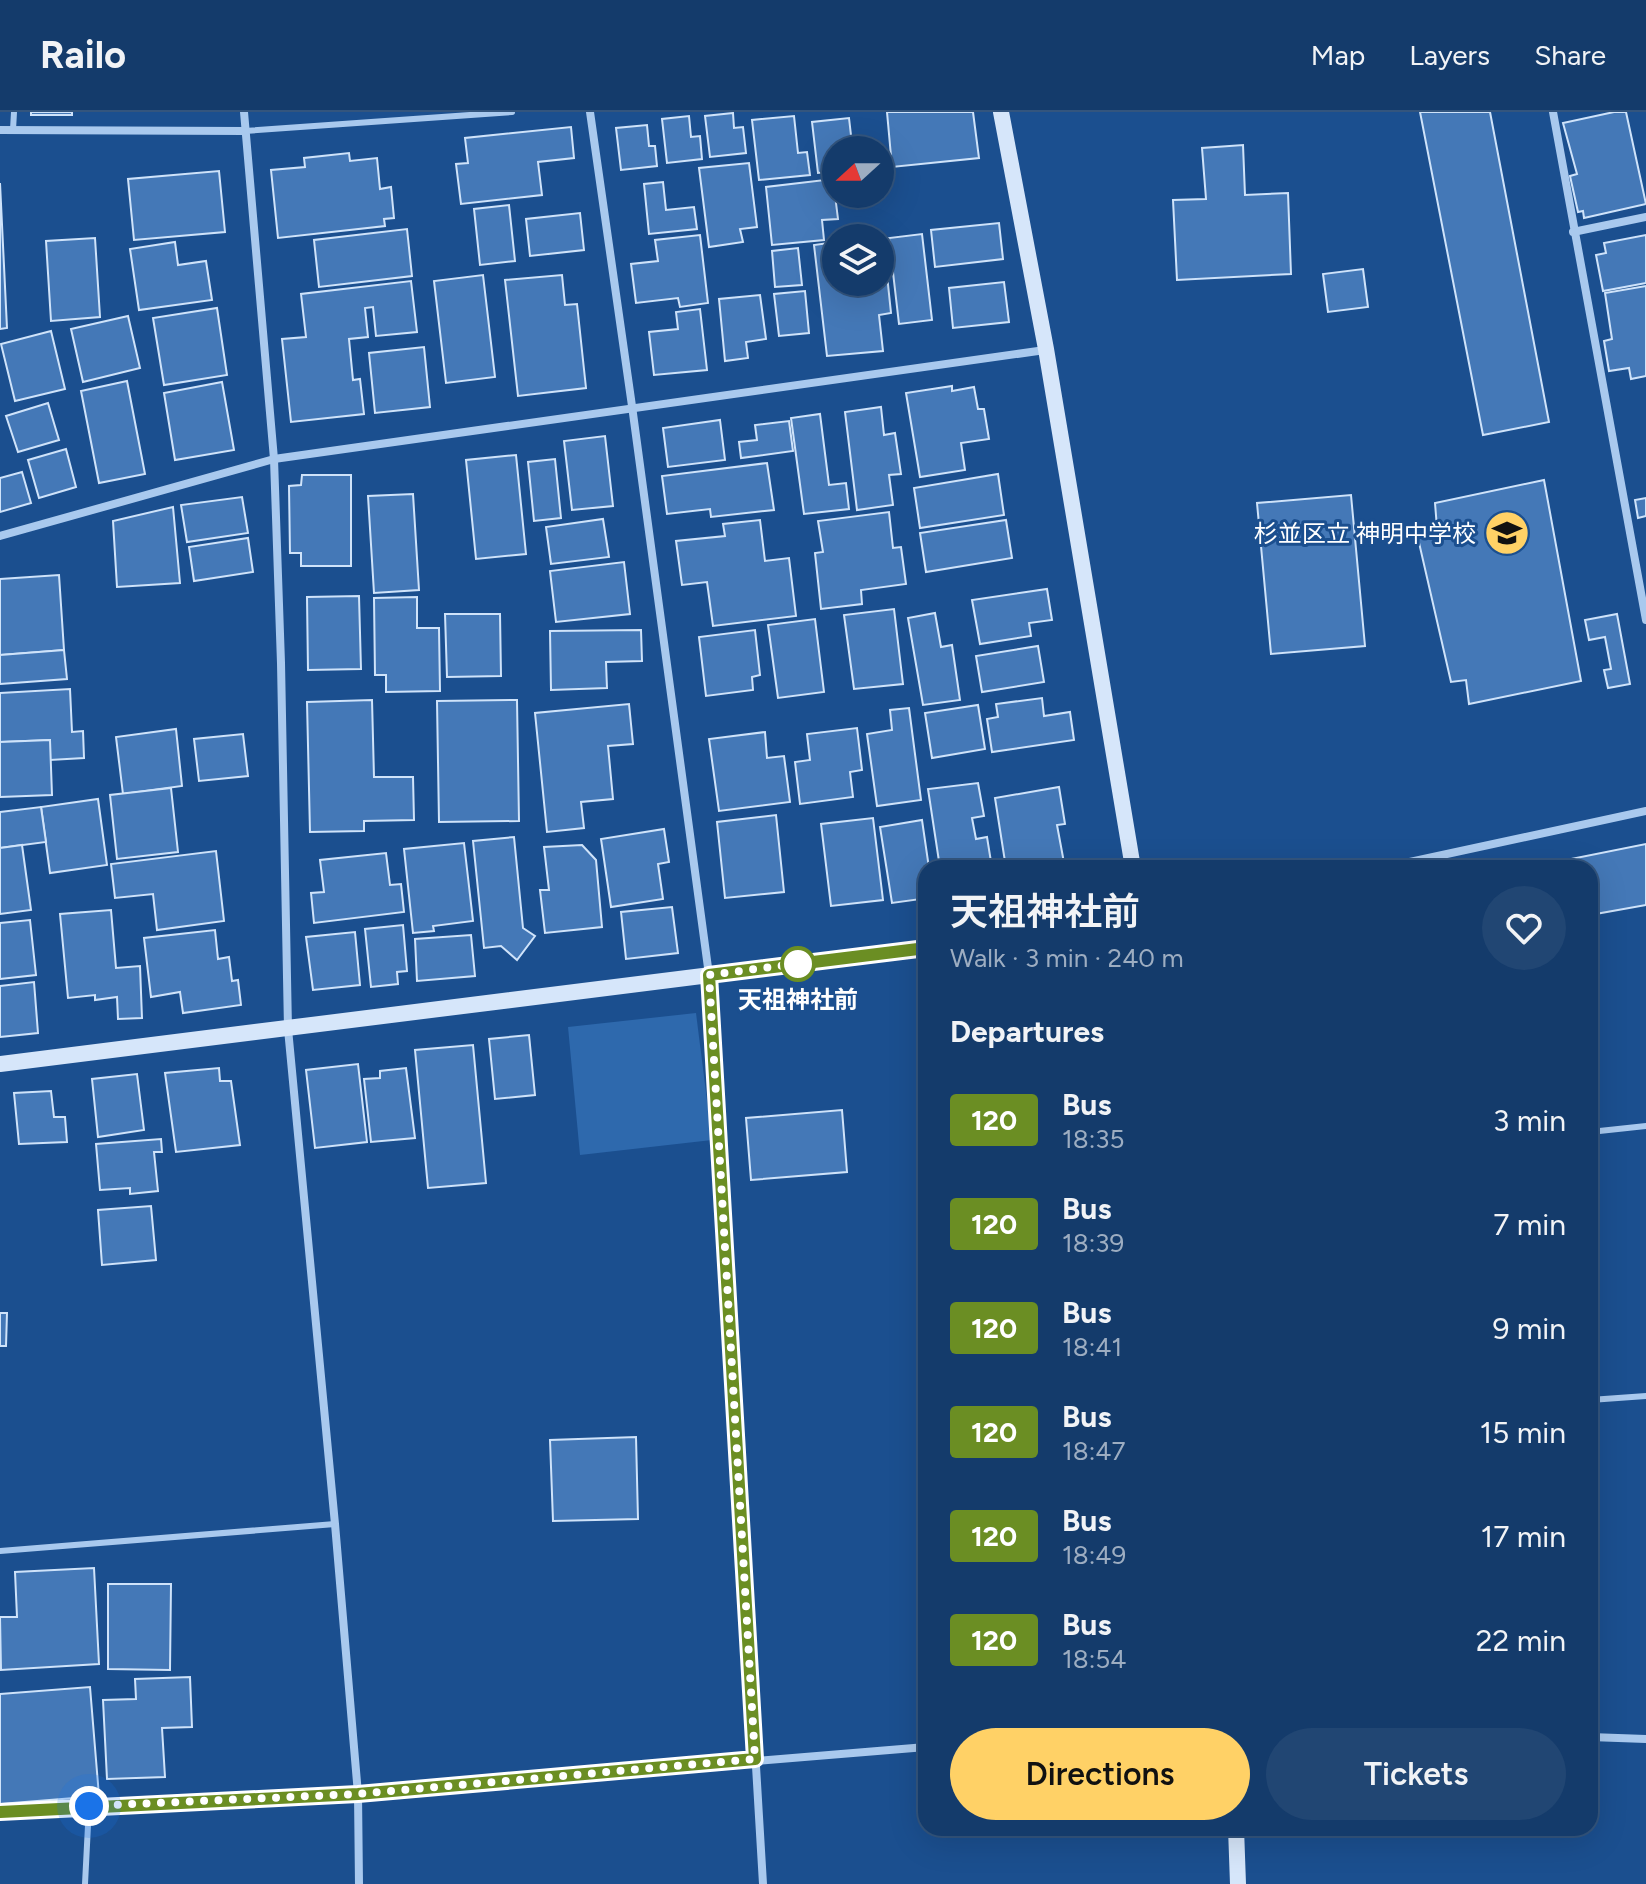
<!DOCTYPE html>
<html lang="en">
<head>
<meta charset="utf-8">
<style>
	:root { --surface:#143b6b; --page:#214673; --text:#f1f3f6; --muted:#9dadc1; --line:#33557e; --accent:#ffd166 }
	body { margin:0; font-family:Figtree,"Noto Sans JP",sans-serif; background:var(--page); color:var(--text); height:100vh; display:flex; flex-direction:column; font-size:30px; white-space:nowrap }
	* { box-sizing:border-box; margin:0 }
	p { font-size:26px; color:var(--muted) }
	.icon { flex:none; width:44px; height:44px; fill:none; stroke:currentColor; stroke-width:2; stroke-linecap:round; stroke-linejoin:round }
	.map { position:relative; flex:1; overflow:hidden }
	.panel { position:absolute; left:918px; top:748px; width:680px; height:976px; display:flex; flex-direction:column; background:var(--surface); border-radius:24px; box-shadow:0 8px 32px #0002,0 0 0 2px var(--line) }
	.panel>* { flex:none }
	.badge { padding:0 16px; border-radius:6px; font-size:28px; line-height:52px }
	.needle { width:52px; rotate:249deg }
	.controls { position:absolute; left:822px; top:24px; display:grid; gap:16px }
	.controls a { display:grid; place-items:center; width:72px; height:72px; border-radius:50%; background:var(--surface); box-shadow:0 8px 32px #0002,0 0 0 2px var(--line); font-size:40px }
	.you { position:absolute; width:40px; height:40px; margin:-20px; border:6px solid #fff; border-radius:50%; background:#1a73e8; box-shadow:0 0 0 12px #1a73e833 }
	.map>.badge { position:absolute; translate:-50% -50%; box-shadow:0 0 0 4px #fff }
	h2 { padding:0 32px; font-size:30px; line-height:72px }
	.round { display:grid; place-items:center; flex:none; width:84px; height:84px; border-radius:42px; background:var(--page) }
	.overview { display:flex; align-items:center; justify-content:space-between; height:136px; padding:0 32px }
	h1 { font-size:38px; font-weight:600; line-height:60px }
	.cta { display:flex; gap:16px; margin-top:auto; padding:16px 32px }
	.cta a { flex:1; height:92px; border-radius:48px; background:var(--accent); color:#111; font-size:32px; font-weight:600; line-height:92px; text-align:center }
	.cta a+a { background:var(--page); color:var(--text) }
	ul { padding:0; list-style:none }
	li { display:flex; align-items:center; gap:24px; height:104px; padding:0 32px }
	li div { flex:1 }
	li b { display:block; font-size:30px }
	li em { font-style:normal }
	li .badge { min-width:88px; font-weight:700; text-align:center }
	header { display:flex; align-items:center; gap:48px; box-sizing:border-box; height:112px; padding:0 40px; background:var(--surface); border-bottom:2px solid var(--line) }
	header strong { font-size:38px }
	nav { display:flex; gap:44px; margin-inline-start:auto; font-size:28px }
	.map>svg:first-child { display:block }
	.green { fill:#2e69ad }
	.building { fill:#4478b7; stroke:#cfe3fa; stroke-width:2 }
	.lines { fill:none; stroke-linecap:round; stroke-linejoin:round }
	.lane { stroke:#a9c9ee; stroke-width:6 }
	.street { stroke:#a9c9ee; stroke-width:8 }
	.secondary { stroke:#d6e6fa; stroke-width:16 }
	.line-casing { stroke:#fff; stroke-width:18 }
	.line { stroke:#6b8e23; stroke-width:12 }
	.walk { stroke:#fff; stroke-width:8; stroke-dasharray:0 14.4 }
	.stop-dot { fill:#fff; stroke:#6b8e23; stroke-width:4 }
	.labels { text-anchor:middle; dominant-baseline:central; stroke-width:6; stroke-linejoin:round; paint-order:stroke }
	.poi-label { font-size:24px; fill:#fff; stroke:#1b4f8f; text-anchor:end }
	.stop-label { font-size:24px; font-weight:bold; fill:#fff; stroke:#1b4f8f }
</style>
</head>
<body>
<header>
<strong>Railo</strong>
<nav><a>Map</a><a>Layers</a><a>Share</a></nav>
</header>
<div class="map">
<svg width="1646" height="1772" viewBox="0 0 1646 1772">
	<rect width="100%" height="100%" fill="#1b4f8f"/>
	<polygon class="green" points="696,901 712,1028 580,1043 568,915"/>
	<g class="building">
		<rect x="31" y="0" width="41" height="3"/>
		<polygon points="887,0 973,0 979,46 892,55"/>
		<polygon points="1420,0 1490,0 1549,310 1483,323"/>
		<polygon points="1614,0 1626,0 1646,92 1584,106 1583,99 1578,100 1570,64 1577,62 1563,11"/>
		<polygon points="733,1 734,16 743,15 746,41 710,45 705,4"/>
		<polygon points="689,4 691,25 700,24 702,47 667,51 662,7"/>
		<polygon points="794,4 798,41 807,40 810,63 759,68 752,8"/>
		<polygon points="849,6 852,32 863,31 864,38 836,38 836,59 818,61 812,10"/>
		<polygon points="647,13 649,34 655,34 657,54 621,58 616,16"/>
		<polygon points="571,15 574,46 538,50 542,83 461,92 456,52 468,51 465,26"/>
		<polygon points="1243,33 1245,83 1288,81 1291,162 1177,168 1173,88 1206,87 1202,36"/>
		<polygon points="349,41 350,49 377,46 380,77 391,75 394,106 384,107 385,114 278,126 271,58 305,55 304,46"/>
		<polygon points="749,51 757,115 740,117 743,130 709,135 699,56"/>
		<polygon points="219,59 225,120 134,128 128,67"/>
		<polygon points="833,67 838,107 822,108 824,128 772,133 766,75"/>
		<polygon points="663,70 666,98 694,95 697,117 649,122 644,72"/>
		<polygon points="0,71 7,216 0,217"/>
		<polygon points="509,93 515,149 480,153 474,97"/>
		<polygon points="580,101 584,138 530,144 526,107"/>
		<polygon points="999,111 1003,147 935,155 931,118"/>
		<polygon points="407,117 412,164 319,175 314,128"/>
		<polygon points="922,122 932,208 899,212 889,126"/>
		<polygon points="700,123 708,191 680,195 678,186 636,191 631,152 658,149 655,128"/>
		<polygon points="1646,123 1646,171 1603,179 1596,143 1606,141 1604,131"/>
		<polygon points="883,125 891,201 879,203 883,239 827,244 814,133 836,130 836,170 880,170 880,126 873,126"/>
		<polygon points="95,126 100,205 51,209 46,129"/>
		<polygon points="175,130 178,153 206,149 212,188 139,198 130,137"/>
		<polygon points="798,136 802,173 775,175 772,139"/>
		<polygon points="1363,157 1368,195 1328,200 1323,162"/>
		<polygon points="483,163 495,265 446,271 434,169"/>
		<polygon points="562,163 565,193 577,192 586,276 518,284 505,168"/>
		<polygon points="411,169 417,220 376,224 373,195 365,196 368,225 349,227 353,268 360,267 364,302 291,310 282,227 306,225 301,182"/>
		<polygon points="1004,170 1009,210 953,216 949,176"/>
		<polygon points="1646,174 1646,264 1631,267 1629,256 1609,259 1604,229 1612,227 1605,181"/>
		<polygon points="805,179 809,221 779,224 774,182"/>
		<polygon points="760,183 766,227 746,230 748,246 725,249 719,187"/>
		<polygon points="217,196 227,263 164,273 153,206"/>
		<polygon points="700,197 707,258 654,263 649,220 678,217 676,200"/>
		<polygon points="128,204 140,256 83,270 71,217"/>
		<polygon points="51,219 65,277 15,289 1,232"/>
		<polygon points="424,235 430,295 375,301 369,241"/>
		<polygon points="127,269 145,362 99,371 81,279"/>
		<polygon points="222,270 234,338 175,348 164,281"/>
		<polygon points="952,274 952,279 974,275 978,297 984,297 989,327 961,331 965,358 920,365 906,281"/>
		<polygon points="48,291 59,328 18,340 6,304"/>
		<polygon points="881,295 884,323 895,321 901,362 889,363 893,393 857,398 845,300"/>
		<polygon points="820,302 829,373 846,371 849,397 804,402 791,306"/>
		<polygon points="720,308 725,348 668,355 663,316"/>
		<polygon points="789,309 793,339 741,346 739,330 757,328 755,313"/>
		<polygon points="605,324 613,394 572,398 564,329"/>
		<polygon points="66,337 76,375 39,386 28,348"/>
		<polygon points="516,343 526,442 476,447 466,348"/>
		<polygon points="555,347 561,406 534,409 528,350"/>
		<polygon points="767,351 774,398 711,405 710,397 667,402 662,364"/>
		<polygon points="22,360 31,391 0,400 0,366"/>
		<polygon points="998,362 1004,403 920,416 914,376"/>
		<polygon points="302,363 351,363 351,454 301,454 301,441 290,441 289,374 301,373"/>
		<polygon points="1544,368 1581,569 1469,592 1466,568 1451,570 1417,422 1437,416 1435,391"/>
		<polygon points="413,382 419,478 374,481 368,384"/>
		<polygon points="1351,383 1365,534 1271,542 1257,391"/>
		<polygon points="242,385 248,421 187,430 181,393"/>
		<polygon points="1646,386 1646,404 1638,406 1635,388"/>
		<polygon points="173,395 180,471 117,475 113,409"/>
		<polygon points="889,400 893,436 901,435 906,472 861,478 862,492 821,497 815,441 823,440 818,409"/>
		<polygon points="603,407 609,445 551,452 546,415"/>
		<polygon points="760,408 765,449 789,446 796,504 713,514 707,470 682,473 676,429 725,424 723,412"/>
		<polygon points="1006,408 1012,446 926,460 920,421"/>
		<polygon points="248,426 253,460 194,469 189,435"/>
		<polygon points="624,450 630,502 556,510 550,459"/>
		<polygon points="59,463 64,538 0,543 0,467"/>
		<polygon points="1047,477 1052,508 1029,511 1031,524 980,532 972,488"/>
		<polygon points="359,484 361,557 308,558 307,485"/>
		<polygon points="417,485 417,516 439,516 440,579 386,580 386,563 375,563 374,486"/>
		<polygon points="894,497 903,572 854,577 844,503"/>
		<polygon points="935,501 941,535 952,533 960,588 923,593 908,506"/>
		<polygon points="445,502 500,502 501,564 447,565"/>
		<polygon points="1617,502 1630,572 1608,576 1604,558 1611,557 1605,525 1589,528 1585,508"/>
		<polygon points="815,507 824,580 778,586 768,513"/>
		<polygon points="641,518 642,549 606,550 607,576 551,578 550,519"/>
		<polygon points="755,518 760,563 752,565 753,578 706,584 699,525"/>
		<polygon points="1038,534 1044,570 982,580 976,544"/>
		<polygon points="64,538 67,567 0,572 0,543"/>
		<polygon points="70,577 72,620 83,619 84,646 50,648 50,628 0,630 0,581"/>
		<polygon points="1042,586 1044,604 1070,600 1074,628 992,640 987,607 998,605 996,592"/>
		<polygon points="372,588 374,665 413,665 414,708 364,709 364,719 310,720 307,590"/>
		<polygon points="517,588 519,709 439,710 437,589"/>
		<polygon points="629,592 633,632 608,634 613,687 581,690 584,716 547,720 535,601"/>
		<polygon points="978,593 985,637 932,646 925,601"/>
		<polygon points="909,596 921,688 877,694 867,622 892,618 890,598"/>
		<polygon points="857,616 862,658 850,660 853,685 800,692 795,650 810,648 807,622"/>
		<polygon points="176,617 182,674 123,682 116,625"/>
		<polygon points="765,620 767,646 784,644 790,690 719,699 709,627"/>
		<polygon points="243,622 248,664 199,669 194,627"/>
		<polygon points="50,628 52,683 0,685 0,630"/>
		<polygon points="978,671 984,704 972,706 976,727 987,725 992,756 940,756 928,677"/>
		<polygon points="1059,675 1065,712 1057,713 1065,756 1006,756 995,686"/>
		<polygon points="171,676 178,740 117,747 110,683"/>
		<polygon points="98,687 107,753 50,761 41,695"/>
		<polygon points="41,695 46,730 0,736 0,700"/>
		<polygon points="776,703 784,780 725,786 717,710"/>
		<polygon points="873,706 883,788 831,794 821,712"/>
		<polygon points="922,708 929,756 926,756 926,775 919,776 921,787 892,791 880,715"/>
		<polygon points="664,717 669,750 658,752 663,787 611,795 601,727"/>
		<polygon points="514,725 523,816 535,824 517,848 501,834 484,836 473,729"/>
		<polygon points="464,731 473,809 433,814 434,819 413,821 404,737"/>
		<polygon points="1646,732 1646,793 1590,803 1590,756 1573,756 1571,747"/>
		<polygon points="22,733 31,798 0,802 0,736"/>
		<polygon points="582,733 596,748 602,815 545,821 540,778 549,778 544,735"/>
		<polygon points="216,739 224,809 157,818 153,782 115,786 111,752"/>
		<polygon points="386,741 390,773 401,772 404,800 314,811 311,781 324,780 320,748"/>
		<polygon points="672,795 678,841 626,847 621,800"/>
		<polygon points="111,798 116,856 140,854 142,906 118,907 117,885 95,888 95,883 68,886 60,802"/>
		<polygon points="30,808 36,863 0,867 0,811"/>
		<polygon points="403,813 407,859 397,860 398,872 371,875 365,817"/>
		<polygon points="215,818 218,847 229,845 232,869 238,868 241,893 183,901 180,880 151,885 144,826"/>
		<polygon points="355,820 360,873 313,878 306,825"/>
		<polygon points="471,823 475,864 417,869 415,827"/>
		<polygon points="34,870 38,921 0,925 0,874"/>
		<polygon points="529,923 535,983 495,987 489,927"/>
		<polygon points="473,933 486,1071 428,1076 415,938"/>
		<polygon points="358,952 367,1030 315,1036 306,958"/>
		<polygon points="219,956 220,969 231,969 240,1033 176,1040 165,961"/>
		<polygon points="406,956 415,1026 371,1030 364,967 380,966 380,959"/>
		<polygon points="137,962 144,1018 98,1025 92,967"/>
		<polygon points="51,979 54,1005 65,1005 67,1030 19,1032 14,981"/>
		<polygon points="842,998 847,1060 751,1068 746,1006"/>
		<polygon points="161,1027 162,1040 154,1040 158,1079 130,1082 130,1076 100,1078 96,1032"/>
		<polygon points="151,1094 156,1148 102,1153 98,1098"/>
		<polygon points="0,1201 7,1201 6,1234 0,1234"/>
		<polygon points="636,1325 638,1407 553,1409 550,1328"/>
		<polygon points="94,1456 99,1552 1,1558 0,1505 17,1505 15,1460"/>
		<polygon points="108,1472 171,1472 170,1558 108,1557"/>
		<polygon points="190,1565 192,1615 162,1616 165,1665 107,1667 103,1588 136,1587 135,1567"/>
		<polygon points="90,1575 99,1684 0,1692 0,1582"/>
	</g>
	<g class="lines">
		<g class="lane">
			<polyline points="13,18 14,0"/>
			<polyline points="245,19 512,0"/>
			<polyline points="1590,1020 1646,1014"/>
			<polyline points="1590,1288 1646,1284"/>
			<polyline points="0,1439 335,1412"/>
			<polyline points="85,1772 89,1694"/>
		</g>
		<g class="street">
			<polyline points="244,0 274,347 281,551 288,917 335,1412 358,1682 359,1772"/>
			<polyline points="590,0 632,294 709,863 763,1772"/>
			<polyline points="1553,0 1646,508"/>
			<polyline points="0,18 245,19"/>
			<polyline points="1573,120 1646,105"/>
			<polyline points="0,424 274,347 1045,238"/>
			<polyline points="1382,756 1646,699"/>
			<polyline points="1590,1625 1646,1627"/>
			<polyline points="0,1700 358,1682 926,1635"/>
		</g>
		<g class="secondary">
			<polyline points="1001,0 1046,237 1133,756"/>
			<polyline points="0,952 926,836"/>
			<polyline points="1236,1716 1238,1772"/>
		</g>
	</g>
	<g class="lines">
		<g class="line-casing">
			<polyline id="line" points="0,1700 358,1682 755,1647 709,863 926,836"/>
		</g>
		<use href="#line" class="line"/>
		<polyline class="walk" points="89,1694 358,1682 755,1647 709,863 802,851 798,852"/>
	</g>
	<defs>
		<g id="school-disc" transform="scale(2.3)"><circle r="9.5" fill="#ffd166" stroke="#1b4f8f"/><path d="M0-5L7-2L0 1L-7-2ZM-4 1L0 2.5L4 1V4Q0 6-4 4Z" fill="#111"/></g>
	</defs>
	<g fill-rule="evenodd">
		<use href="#school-disc" x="1507" y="421"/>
	</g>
	<circle class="stop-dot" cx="798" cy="852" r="16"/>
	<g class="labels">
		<g class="poi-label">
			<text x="1476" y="421">杉並区立 神明中学校</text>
		</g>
		<g class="stop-label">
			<text x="798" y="887">天祖神社前</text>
		</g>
	</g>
</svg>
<div class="controls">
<a><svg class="needle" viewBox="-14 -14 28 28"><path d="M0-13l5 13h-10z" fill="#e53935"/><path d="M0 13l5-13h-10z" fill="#9dadc1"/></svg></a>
<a><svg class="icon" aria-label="layers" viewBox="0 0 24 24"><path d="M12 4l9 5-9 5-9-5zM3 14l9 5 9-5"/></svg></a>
</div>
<div class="you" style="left:89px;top:1694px"></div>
<section class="panel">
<div class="overview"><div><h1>天祖神社前</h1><p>Walk · 3 min · 240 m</p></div><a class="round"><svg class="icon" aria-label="heart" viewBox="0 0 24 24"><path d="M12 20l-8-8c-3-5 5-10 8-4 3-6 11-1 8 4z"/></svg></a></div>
<h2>Departures</h2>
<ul>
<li><span class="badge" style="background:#6b8e23;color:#fff">120</span><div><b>Bus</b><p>18:35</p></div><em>3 min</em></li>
<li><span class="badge" style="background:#6b8e23;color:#fff">120</span><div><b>Bus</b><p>18:39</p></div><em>7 min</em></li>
<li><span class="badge" style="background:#6b8e23;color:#fff">120</span><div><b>Bus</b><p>18:41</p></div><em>9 min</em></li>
<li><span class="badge" style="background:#6b8e23;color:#fff">120</span><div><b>Bus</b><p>18:47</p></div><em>15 min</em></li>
<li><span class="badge" style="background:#6b8e23;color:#fff">120</span><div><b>Bus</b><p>18:49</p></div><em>17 min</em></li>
<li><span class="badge" style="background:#6b8e23;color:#fff">120</span><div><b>Bus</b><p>18:54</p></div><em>22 min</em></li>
</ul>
<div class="cta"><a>Directions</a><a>Tickets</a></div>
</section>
</div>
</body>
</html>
